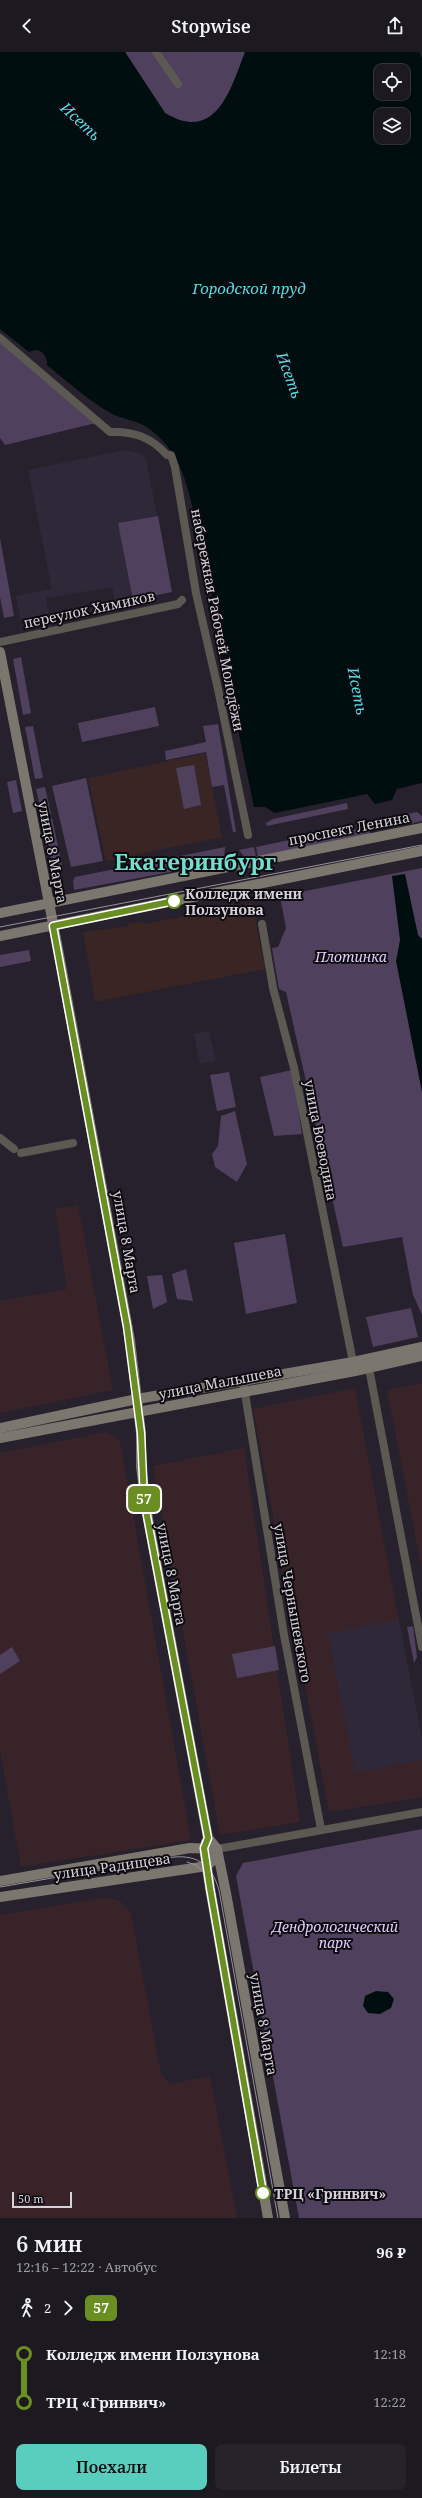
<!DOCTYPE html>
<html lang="ru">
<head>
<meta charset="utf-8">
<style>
	:root { --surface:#1c1921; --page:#25222a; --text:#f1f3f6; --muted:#a0a0a5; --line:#3a383f; --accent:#59cebf }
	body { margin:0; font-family:"Noto Serif",serif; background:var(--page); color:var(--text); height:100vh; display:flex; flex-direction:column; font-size:15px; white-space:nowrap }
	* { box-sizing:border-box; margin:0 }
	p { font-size:13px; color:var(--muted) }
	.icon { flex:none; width:22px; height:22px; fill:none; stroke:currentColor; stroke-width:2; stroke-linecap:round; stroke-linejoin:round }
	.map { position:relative; height:2166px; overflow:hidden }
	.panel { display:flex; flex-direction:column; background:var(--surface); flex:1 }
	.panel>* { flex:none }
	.badge { padding:0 8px; border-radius:6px; font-size:14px; line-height:26px }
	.controls { position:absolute; left:374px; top:12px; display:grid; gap:8px }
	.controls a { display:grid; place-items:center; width:36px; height:36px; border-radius:8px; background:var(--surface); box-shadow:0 2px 6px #0003,0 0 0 1px var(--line); font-size:20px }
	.scale { position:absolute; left:12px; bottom:10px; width:60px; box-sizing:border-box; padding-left:4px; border:2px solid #d5d2d9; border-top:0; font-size:11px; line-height:14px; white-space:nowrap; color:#d5d2d9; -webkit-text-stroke:3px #0e0b10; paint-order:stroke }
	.map>.badge { position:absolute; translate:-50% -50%; box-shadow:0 0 0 2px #fff }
	.legs { display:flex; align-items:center; gap:6px; height:44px; padding:0 16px; font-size:13px }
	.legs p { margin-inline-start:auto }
	.overview { display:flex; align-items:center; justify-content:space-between; height:68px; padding:0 16px }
	h1 { font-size:22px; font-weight:600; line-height:30px }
	.action { display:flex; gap:8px; margin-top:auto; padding:8px 16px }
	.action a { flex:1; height:46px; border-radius:8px; background:var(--accent); color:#111; font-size:16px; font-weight:600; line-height:46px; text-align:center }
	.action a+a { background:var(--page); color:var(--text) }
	ul { padding:0 16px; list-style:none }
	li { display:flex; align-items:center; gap:14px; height:48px; font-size:15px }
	li i { display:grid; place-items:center; width:6px; height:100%; margin:0 5px; background:currentColor }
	li i::after { content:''; width:10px; height:10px; margin:-5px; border:3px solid; border-radius:50%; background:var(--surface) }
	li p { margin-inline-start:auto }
	li:first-child i { background:linear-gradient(#0000 50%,currentColor 0) }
	li:last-child i { background:linear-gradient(currentColor 50%,#0000 0) }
	header { display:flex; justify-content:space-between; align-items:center; height:52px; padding:0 16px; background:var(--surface); font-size:18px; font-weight:600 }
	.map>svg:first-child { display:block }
	.commercial { fill:#382428 }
	.built { fill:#2f2838 }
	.education { fill:#382524 }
	.green { fill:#4f405e }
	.water { fill:#000e10; fill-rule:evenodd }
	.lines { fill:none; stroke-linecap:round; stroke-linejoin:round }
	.street { stroke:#5c5953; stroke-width:8 }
	.secondary { stroke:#7c776e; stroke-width:10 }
	.tram { stroke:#97949c; stroke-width:1 }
	.line-1-casing { stroke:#fff; stroke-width:9 }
	.line-1 { stroke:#6b8e23; stroke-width:6 }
	.stop-1-dot { fill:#fff; stroke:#6b8e23; stroke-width:2 }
	.labels { text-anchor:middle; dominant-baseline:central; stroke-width:4; stroke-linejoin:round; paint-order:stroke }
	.street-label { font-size:14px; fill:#d5d2d9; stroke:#0e0b10 }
	.stop-label { font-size:14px; font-weight:bold; fill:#d5d2d9; stroke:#0e0b10; text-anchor:start }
	.park-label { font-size:14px; font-style:italic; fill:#e2ccfc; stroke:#0e0b10 }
	.water-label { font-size:15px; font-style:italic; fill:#59dce2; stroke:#0e0b10 }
	.town-label { font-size:22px; font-weight:bold; fill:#74ddce; stroke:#0e0b10 }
</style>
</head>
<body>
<header><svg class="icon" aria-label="back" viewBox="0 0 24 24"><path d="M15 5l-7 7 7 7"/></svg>Stopwise<svg class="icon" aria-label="share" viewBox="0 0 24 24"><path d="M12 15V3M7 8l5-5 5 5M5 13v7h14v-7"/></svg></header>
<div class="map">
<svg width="422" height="2166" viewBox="0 0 422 2166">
	<rect width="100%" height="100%" fill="#26212c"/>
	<g class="commercial">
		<polygon points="78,1153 113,1338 0,1361 0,1249 67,1237 55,1157"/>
		<polygon points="422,1331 422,1519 387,1338"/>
		<polygon points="355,1336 422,1691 422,1745 329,1760 253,1357"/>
		<polygon points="107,1380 120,1389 191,1788 21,1815 0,1698 0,1401"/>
		<polygon points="244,1396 300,1770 220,1783 153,1414"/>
		<polygon points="105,1845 120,1849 131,1861 161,2022 170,2032 210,2024 237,2166 0,2166 0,1863"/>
	</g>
	<g class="built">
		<polygon points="124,398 140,401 146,407 172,540 116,551 112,535 46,546 49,563 21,568 16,544 52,537 28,418"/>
		<polygon points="209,979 216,1009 200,1012 194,982"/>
		<polygon points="399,1568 422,1686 422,1708 355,1721 328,1581"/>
	</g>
	<g class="education">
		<polygon points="205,701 222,785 106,809 88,726"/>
		<polygon points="252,851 265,917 95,950 83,880 128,874 128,872 143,869 144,872"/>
	</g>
	<g class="green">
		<path d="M 125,0 L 245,0 C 231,37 216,92 165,61 Z"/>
		<polygon points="0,291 96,371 5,393 0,386"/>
		<polygon points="158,464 172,540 133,548 118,471"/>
		<polygon points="0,486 14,564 4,566 0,545"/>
		<polygon points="21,605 31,661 23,663 13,607"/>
		<polygon points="155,655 159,674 82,690 78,671"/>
		<polygon points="218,672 236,780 233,780 224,733 212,735 206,700 166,708 165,699 206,690 203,674"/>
		<polygon points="33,674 43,726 35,727 25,675"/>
		<polygon points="194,713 201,753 184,757 176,716"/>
		<polygon points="86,726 103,809 71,815 52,734"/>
		<polygon points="16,728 22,759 13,761 7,730"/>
		<polygon points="45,735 51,762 42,763 36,737"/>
		<polygon points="347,751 348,757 267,774 266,771 273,767"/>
		<polygon points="417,760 422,764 422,769 409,772 407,762"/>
		<polygon points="52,766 63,818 54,820 43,768"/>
		<polygon points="368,771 370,782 258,805 256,795 347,776 348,779 359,776 359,773"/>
		<polygon points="225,795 224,808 219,811 74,838 73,829 75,825"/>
		<polygon points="254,795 256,805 245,806 239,798"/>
		<polygon points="422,816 422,1263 413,1243 402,1185 343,1195 286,940 279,937 272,896 278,895 286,876 280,844"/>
		<polygon points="29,898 31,909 0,915 0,903"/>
		<polygon points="292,1018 302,1082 274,1084 260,1025"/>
		<polygon points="229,1020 236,1055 217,1059 210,1023"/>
		<polygon points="235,1059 247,1112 237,1130 215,1115 212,1102 218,1094 221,1064"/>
		<polygon points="285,1182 297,1251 246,1262 234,1191"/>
		<polygon points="186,1217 193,1249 177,1247 172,1222"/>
		<polygon points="162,1223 167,1250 153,1257 147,1224"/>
		<polygon points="411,1256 418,1285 373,1295 366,1265"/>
		<polygon points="413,1574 417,1605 414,1611 407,1575"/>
		<polygon points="275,1594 279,1618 237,1626 232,1602"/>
		<polygon points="12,1595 20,1609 0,1622 0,1603"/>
		<polygon points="422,1777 422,2166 299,2166 236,1824 243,1811"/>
	</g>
	<g class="water">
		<path d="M 0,0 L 125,0 L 165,61 C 216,92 231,37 245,0 L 420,0 L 422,6 L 422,731 L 397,737 L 392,748 L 375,752 L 367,742 L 275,761 L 265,755 L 254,755 L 230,639 L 208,551 L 212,542 L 204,534 L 193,480 L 197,479 C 190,439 181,395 143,373 C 134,368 123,367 114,363 C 90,350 68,330 47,313 C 47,302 40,295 29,300 L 0,277 ZM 381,19 L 403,19 L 403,41 L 381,41 ZM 381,63 L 403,63 L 403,85 L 381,85 Z"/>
		<polygon points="405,822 418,883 422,887 422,1040 396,909 400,888 392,824"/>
		<polygon points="376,1939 388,1940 394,1947 391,1956 380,1962 368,1961 363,1954 365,1944"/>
	</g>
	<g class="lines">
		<g class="street">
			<polyline points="156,0 178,32"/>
			<path d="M 0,286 L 110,380 C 133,379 151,385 167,403 L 171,403 L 175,415 L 196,541 L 218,637 L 248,783"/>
			<polyline points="0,590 178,552 182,548"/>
			<polyline points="262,872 273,936 294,1016 353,1310"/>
			<polyline points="0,1086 14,1097"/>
			<polyline points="21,1101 73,1091"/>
			<polyline points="368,1311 422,1595"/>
			<polyline points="243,1329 284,1583 321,1777"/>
			<polyline points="217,1797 422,1760"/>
		</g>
		<g class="secondary">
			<polyline points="0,600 58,897 130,1288 141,1381 141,1415 148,1467 208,1786 217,1797 226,1841 285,2166"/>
			<polyline points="0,861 422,776"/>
			<polyline points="0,884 422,799"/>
			<polyline points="0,1376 137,1347 353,1310 422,1295"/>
			<polyline points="0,1386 355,1319 422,1304"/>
			<polyline points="206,1790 204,1796 210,1836 268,2166"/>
			<polyline points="0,1829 190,1796 217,1797 214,1807 207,1814 0,1845"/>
		</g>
		<g class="tram">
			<polyline points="0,875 422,793"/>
			<polyline points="187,1810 196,1813 211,1827"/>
			<path d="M 0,1835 L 174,1805 C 199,1803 212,1814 219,1838 L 278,2166"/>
		</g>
	</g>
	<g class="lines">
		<g class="line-1-casing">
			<polyline id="line-1" points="174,849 53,874 127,1274 141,1381 144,1448 208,1786 204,1796 210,1836 263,2141"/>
		</g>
		<use href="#line-1" class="line-1"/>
	</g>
	<g class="stop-1-dot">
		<circle cx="174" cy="849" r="7"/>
		<circle cx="263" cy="2141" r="7"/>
	</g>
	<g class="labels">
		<g class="street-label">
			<text transform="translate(89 557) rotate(-12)">переулок Химиков</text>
			<text transform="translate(218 568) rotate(79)">набережная Рабочей Молодёжи</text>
			<text transform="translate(349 776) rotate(-11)">проспект Ленина</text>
			<text transform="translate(53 800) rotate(79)">улица 8 Марта</text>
			<text transform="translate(321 1088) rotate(79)">улица Воеводина</text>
			<text transform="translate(127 1190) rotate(80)">улица 8 Марта</text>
			<text transform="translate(220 1330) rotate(-11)">улица Малышева</text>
			<text transform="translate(172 1522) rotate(79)">улица 8 Марта</text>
			<text transform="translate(293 1551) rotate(80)">улица Чернышевского</text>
			<text transform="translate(112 1814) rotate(-8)">улица Радищева</text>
			<text transform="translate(264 1972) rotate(80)">улица 8 Марта</text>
		</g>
		<g class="stop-label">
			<text x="185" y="841">Колледж имени<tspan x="185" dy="16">Ползунова</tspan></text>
			<text x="274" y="2141">ТРЦ «Гринвич»</text>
		</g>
		<g class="park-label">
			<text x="351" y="904">Плотинка</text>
			<text x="335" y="1874">Дендрологический<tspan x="335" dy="16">парк</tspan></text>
		</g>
		<g class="water-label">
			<text transform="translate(81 69) rotate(43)">Исеть</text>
			<text x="249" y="236">Городской пруд</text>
			<text transform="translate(290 323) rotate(70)">Исеть</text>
			<text transform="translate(358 639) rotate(79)">Исеть</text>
		</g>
		<g class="town-label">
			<text x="195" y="809">Екатеринбург</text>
		</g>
	</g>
</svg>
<div class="controls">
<a><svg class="icon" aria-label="locate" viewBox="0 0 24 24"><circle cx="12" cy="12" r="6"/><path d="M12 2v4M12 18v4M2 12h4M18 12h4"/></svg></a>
<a><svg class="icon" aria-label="layers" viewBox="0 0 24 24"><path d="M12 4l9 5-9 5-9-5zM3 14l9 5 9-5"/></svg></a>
</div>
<div class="scale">50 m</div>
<b class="badge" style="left:144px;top:1447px;background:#6b8e23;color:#fff">57</b>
</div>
<section class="panel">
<div class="overview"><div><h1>6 мин</h1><p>12:16 – 12:22 · Автобус</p></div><b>96 ₽</b></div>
<div class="legs"><svg class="icon" aria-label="walk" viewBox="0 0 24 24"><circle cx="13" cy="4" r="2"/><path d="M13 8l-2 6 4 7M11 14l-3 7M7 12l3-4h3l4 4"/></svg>2<svg class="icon" aria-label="forward" viewBox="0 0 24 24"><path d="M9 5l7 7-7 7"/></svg><b class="badge" style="background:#6b8e23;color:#fff">57</b></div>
<ul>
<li><i style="color:#6b8e23"></i><b>Колледж имени Ползунова</b><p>12:18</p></li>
<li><i style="color:#6b8e23"></i><b>ТРЦ «Гринвич»</b><p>12:22</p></li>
</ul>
<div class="action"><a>Поехали</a><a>Билеты</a></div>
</section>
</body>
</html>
